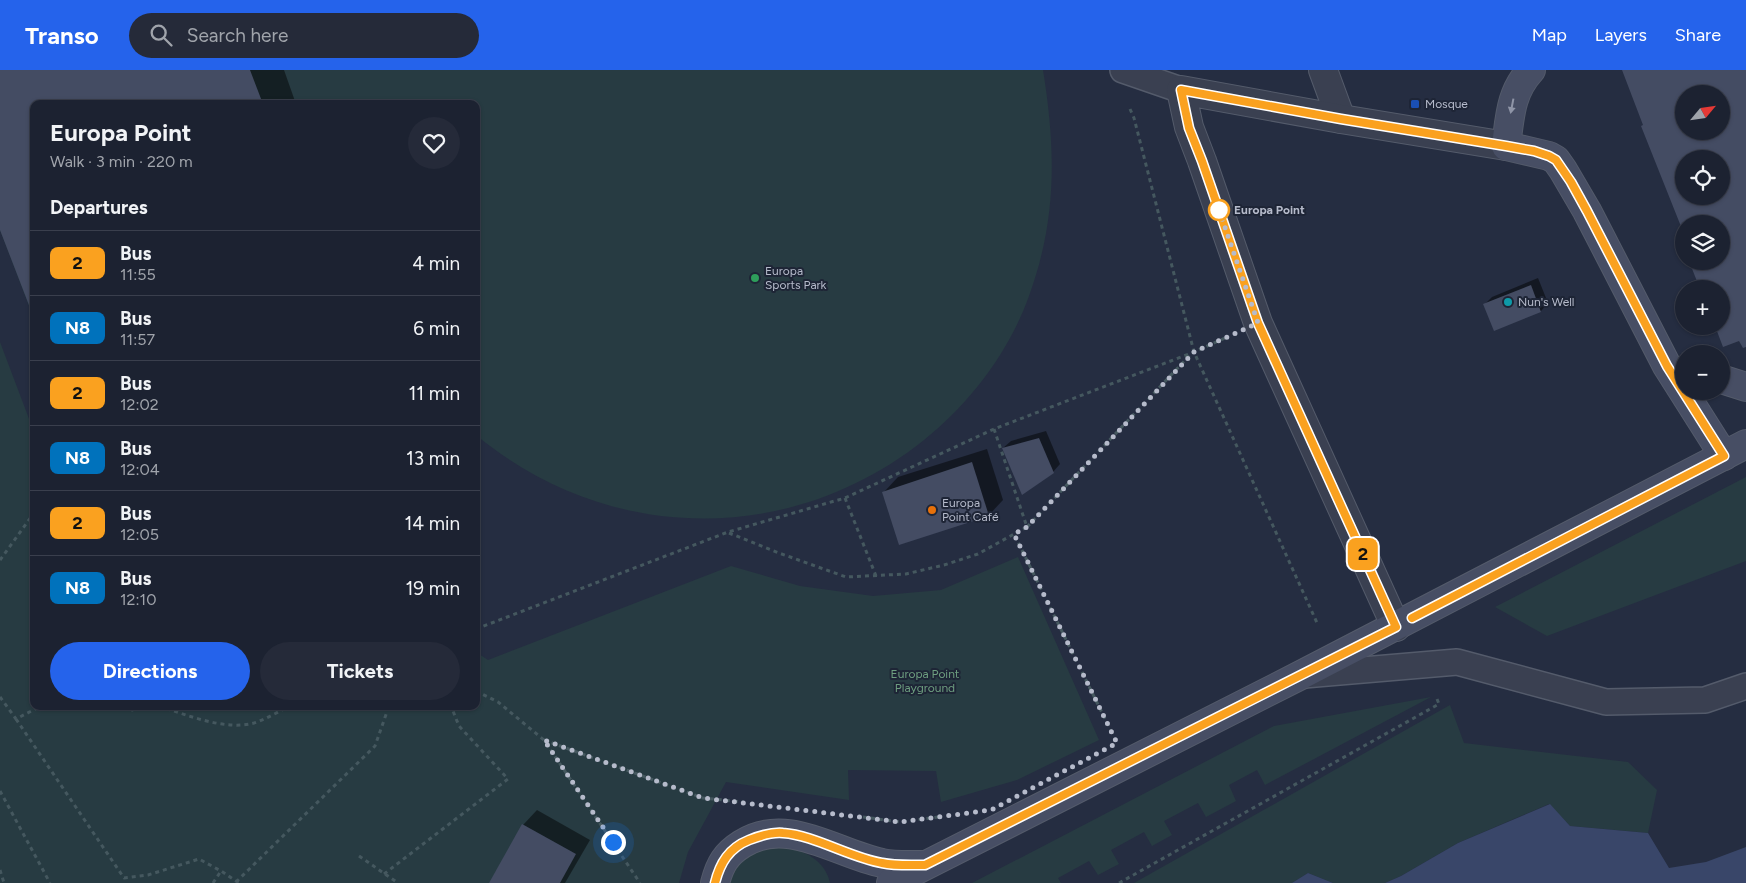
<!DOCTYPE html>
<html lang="en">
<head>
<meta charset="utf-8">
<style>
	:root { --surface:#1c2231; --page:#252a39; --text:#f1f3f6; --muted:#a0a4ab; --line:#3a3f4d; --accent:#2563eb }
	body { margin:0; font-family:Figtree,sans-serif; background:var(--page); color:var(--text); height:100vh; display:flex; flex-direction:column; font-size:19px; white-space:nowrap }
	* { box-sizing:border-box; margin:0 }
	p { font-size:16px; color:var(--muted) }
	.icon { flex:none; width:28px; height:28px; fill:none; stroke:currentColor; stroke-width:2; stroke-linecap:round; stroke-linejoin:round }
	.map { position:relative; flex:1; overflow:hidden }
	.details { position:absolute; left:30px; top:30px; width:450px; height:610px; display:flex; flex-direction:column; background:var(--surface); border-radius:10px; box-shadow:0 1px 4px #0004,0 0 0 1px var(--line) }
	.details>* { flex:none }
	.badge { padding:0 10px; border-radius:8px; font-size:18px; line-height:32px }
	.needle { width:32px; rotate:61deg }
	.tools { position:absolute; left:1675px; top:15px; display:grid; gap:10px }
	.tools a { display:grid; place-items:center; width:55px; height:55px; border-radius:50%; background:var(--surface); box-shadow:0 1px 4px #0004,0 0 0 1px var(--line); font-size:25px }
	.you { position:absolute; width:25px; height:25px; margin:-12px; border:4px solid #fff; border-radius:50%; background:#1a73e8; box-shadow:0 0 0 8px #1a73e833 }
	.map>.badge { position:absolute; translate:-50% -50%; box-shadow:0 0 0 2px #fff }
	h2 { padding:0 20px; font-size:19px; line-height:45px }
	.round { display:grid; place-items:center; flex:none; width:52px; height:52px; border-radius:26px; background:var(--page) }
	.overview { display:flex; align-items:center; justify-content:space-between; height:85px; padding:0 20px }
	h1 { font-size:24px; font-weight:700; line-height:38px }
	.button { display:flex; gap:10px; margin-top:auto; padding:10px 20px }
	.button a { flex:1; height:58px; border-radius:30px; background:var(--accent); color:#fff; font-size:20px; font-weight:700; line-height:58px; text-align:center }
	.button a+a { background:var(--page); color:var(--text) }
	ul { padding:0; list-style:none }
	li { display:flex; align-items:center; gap:15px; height:65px; padding:0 20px; border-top:1px solid var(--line) }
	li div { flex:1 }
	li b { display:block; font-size:19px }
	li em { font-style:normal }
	li .badge { min-width:55px; font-weight:700; text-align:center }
	header { display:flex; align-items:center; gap:30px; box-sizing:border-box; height:70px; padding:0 25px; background:var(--accent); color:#fff }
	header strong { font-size:24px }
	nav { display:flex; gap:28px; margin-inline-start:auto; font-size:18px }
	.search { width:350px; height:45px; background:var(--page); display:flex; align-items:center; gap:12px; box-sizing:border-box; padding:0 18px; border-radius:28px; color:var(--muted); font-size:19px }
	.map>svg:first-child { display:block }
	.green { fill:#273b42 }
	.water { fill:#394669 }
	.shadow { fill:#0007 }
	.building { fill:#444c63; fill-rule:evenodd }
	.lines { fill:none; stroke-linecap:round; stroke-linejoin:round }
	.service-casing { stroke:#545b6b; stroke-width:28 }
	.minor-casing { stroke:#545b6b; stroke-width:30 }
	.tertiary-casing { stroke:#545b6b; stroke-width:30 }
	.secondary-casing { stroke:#545b6b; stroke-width:30 }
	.path { stroke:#45585f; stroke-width:3; stroke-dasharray:4 4; stroke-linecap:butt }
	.service { stroke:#3a4051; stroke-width:25 }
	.minor { stroke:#3a4051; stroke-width:28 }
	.tertiary { stroke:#3a4051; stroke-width:28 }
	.secondary { stroke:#474e64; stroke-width:28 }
	.oneway { fill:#8f95a7 }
	.line-casing { stroke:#fff; stroke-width:11 }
	.line { stroke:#faa11f; stroke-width:8 }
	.walk { stroke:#b6bbcb; stroke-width:5; stroke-dasharray:0 9 }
	.transit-dot { fill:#1a4fb4; stroke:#1e2536; stroke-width:2 }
	.stop-dot { fill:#fff; stroke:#faa11f; stroke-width:2.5 }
	.leisure-dot { fill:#2e9e5b; stroke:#1e2536; stroke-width:2 }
	.culture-dot { fill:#0f9aa8; stroke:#1e2536; stroke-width:2 }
	.food-dot { fill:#e8710a; stroke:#1e2536; stroke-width:2 }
	.labels { text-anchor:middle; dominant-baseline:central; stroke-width:4; stroke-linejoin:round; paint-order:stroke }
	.poi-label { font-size:12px; fill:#b6bbcb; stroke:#1e2536; text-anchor:start }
	.stop-label { font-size:12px; font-weight:bold; fill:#b6bbcb; stroke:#1e2536; text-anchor:start }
	.park-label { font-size:12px; fill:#6d9d7f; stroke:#1e2536 }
</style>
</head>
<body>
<header>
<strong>Transo</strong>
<div class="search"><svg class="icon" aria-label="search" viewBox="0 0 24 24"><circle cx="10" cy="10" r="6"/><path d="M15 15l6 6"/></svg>Search here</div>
<nav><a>Map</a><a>Layers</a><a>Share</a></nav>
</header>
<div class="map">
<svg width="1746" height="813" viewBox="0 0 1746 813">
	<rect width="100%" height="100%" fill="#252d41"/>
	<g class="green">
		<path d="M 0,0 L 1043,0 C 1056,80 1057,149 1029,226 C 1009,282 970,333 924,370 C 790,477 608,474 476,365 L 476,34 L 34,34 L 34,249 L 0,160 Z"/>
		<polygon points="0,272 34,362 34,636 476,636 476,582 488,590 731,496 800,516 873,526 941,520 1018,487 1099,670 1017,710 941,732 936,701 848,700 849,730 726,712 688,782 679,813 0,813"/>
		<polygon points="1746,407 1746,491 1547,566 1495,537"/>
		<polygon points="1431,627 1265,715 1257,700 1229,715 1236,731 1206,747 1198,733 1164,751 1172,765 1152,776 1144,762 1111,780 1119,794 1098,805 1089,791 1058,808 1061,813 972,813 1274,656"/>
		<polygon points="1450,635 1464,673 1628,692 1657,720 1648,763 1570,756 1549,734 1458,773 1401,806 1385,813 1333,813 1308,803 1292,813 1134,813"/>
		<path d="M 782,776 C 804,780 825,790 830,813 L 728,813 C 738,788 756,778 782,776 Z"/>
	</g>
	<g class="water">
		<polygon points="1550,734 1570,756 1648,763 1669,798 1706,792 1746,777 1746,813 1385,813 1401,806 1458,773"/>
		<polygon points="1308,803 1333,813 1292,813"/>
	</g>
	<g class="shadow">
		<polygon points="0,0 284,0 296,34 34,34 0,156"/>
		<polygon points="1538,208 1548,233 1541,241 1495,259 1485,234 1492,227"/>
		<polygon points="1046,361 1060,394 1053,402 1003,378 1011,371"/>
		<polygon points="987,379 1003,430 989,445 900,474 884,422 898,407"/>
		<polygon points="537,740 590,770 565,813 490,813 523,755"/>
	</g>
	<g class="building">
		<polygon points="0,0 250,0 263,34 34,34 34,248 0,160"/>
		<path d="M 1622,0 L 1746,0 L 1746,277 L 1743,278 L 1739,271 L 1723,277 L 1715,256 L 1721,256 L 1721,219 L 1700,219 L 1689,191 L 1721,191 L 1721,154 L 1684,154 L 1684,164 L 1641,56 L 1643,55 ZM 1684,24 L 1721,24 L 1721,61 L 1684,61 ZM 1684,89 L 1721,89 L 1721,126 L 1684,126 Z"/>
		<polygon points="1531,215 1541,242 1494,261 1483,234"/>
		<polygon points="1039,368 1054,403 1022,425 1002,378"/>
		<polygon points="972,392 989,446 899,475 882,422"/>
		<polygon points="522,754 576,784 560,813 489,813"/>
	</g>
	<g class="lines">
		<g class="service-casing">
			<g id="service">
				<polyline points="1123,0 1181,20"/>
				<polyline points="1304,605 1457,592 1606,632 1705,630 1746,616"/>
			</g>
		</g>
		<g class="minor-casing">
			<polyline id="minor" points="1323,0 1341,49"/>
		</g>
		<g class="tertiary-casing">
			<polyline id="tertiary" points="1396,557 1258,253 1202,91 1189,57 1181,20 1341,49 1506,76"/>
		</g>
		<g class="secondary-casing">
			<g id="secondary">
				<path d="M 1531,0 C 1510,23 1510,47 1506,76 L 1549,86 L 1556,90 L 1563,100 L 1587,141 L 1667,296 L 1724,386"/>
				<polyline points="1721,309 1746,317"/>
				<path d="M 715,813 C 720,794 726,784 742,774 C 787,745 837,784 882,793 C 895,796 910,795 924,795"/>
				<polyline points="891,813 1301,605 1746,374"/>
			</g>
		</g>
		<g class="path">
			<polyline points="1130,39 1134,48 1194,282 1318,555"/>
			<polyline points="994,359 1027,457 1014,464 1111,661"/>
			<polyline points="845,428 876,506"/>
			<polyline points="1027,457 1191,284"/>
			<polyline points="729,463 779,483 846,507 906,504 944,495 978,484 1014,464"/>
			<polyline points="0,490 31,447 34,446"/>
			<polyline points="476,559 728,462 845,428 994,359 1194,282 1225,268"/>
			<polyline points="476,621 498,632 544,670 640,813"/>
			<polyline points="0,627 16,649 41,636"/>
			<polyline points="123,636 132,640 146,636"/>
			<path d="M 159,636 C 187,645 225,661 254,653 C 267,649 279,641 290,636"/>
			<polyline points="16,649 124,808 148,805 199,789 221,801 239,813"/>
			<polyline points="544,670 703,728 743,732"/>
			<polyline points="0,721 50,813"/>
			<polyline points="863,747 900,752 939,747"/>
			<polyline points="359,786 398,813"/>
			<polyline points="0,800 4,813"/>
			<polyline points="384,804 508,709 459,656 451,636"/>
			<polyline points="236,812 375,676 389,636"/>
			<polyline points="213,813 221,801"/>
			<polyline points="1119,813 1439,634 1437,629"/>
		</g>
		<use href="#service" class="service"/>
		<use href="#minor" class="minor"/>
		<use href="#tertiary" class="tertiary"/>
		<use href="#secondary" class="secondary"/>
	</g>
	<defs><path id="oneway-solid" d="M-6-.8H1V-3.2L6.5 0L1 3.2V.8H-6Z" transform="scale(1.25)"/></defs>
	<use class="oneway" href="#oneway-solid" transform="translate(1512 36) rotate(101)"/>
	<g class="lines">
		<g class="line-casing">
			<path id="line" d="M 715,813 C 720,793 729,778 749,770 C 759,766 772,762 783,763 C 814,765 851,788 882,793 C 896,796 911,795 925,795 L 1396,557 L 1258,253 L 1202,91 L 1189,58 L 1181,20 L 1341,49 L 1506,76 L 1534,81 L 1549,86 L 1556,90 L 1571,112 L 1587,141 L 1667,296 L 1724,386 L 1412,548"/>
		</g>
		<use href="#line" class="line"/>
		<polyline class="walk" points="613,772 544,670 703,728 900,752 991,740 1117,673 1014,464 1027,457 1194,282 1258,253 1219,140"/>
	</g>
	<rect class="transit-dot" x="1410" y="29" width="10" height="10" rx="2.5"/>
	<circle class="stop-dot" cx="1219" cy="140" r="10"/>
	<circle class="leisure-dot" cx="755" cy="208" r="5"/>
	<circle class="culture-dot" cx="1508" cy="232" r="5"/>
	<circle class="food-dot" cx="932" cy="440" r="5"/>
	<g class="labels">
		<g class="poi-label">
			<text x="1425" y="34">Mosque</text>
			<text x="765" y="201">Europa<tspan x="765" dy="14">Sports Park</tspan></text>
			<text x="1518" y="232">Nun's Well</text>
			<text x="942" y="433">Europa<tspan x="942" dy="14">Point Café</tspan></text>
		</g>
		<g class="stop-label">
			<text x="1234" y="140">Europa Point</text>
		</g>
		<g class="park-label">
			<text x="925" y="604">Europa Point<tspan x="925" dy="14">Playground</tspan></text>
		</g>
	</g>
</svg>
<div class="tools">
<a><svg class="needle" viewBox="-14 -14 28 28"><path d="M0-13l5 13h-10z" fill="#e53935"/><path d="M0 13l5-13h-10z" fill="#a0a4ab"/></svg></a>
<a><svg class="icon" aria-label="locate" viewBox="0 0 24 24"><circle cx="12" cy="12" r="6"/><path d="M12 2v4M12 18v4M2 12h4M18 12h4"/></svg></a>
<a><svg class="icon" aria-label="layers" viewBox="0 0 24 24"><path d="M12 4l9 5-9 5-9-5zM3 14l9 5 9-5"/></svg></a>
<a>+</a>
<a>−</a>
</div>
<div class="you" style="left:613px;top:772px"></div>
<b class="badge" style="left:1363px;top:484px;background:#faa11f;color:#111">2</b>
<section class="details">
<div class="overview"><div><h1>Europa Point</h1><p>Walk · 3 min · 220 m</p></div><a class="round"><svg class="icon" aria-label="heart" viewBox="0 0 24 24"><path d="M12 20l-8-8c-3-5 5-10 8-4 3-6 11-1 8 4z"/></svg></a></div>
<h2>Departures</h2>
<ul>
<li><span class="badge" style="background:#faa11f;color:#111">2</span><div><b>Bus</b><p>11:55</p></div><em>4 min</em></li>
<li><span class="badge" style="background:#0072bc;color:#fff">N8</span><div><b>Bus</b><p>11:57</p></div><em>6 min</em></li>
<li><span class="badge" style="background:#faa11f;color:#111">2</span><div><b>Bus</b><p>12:02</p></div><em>11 min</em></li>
<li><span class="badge" style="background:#0072bc;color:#fff">N8</span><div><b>Bus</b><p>12:04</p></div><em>13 min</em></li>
<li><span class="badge" style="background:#faa11f;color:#111">2</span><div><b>Bus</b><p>12:05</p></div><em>14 min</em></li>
<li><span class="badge" style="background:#0072bc;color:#fff">N8</span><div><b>Bus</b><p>12:10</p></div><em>19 min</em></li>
</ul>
<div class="button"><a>Directions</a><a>Tickets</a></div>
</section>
</div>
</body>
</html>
